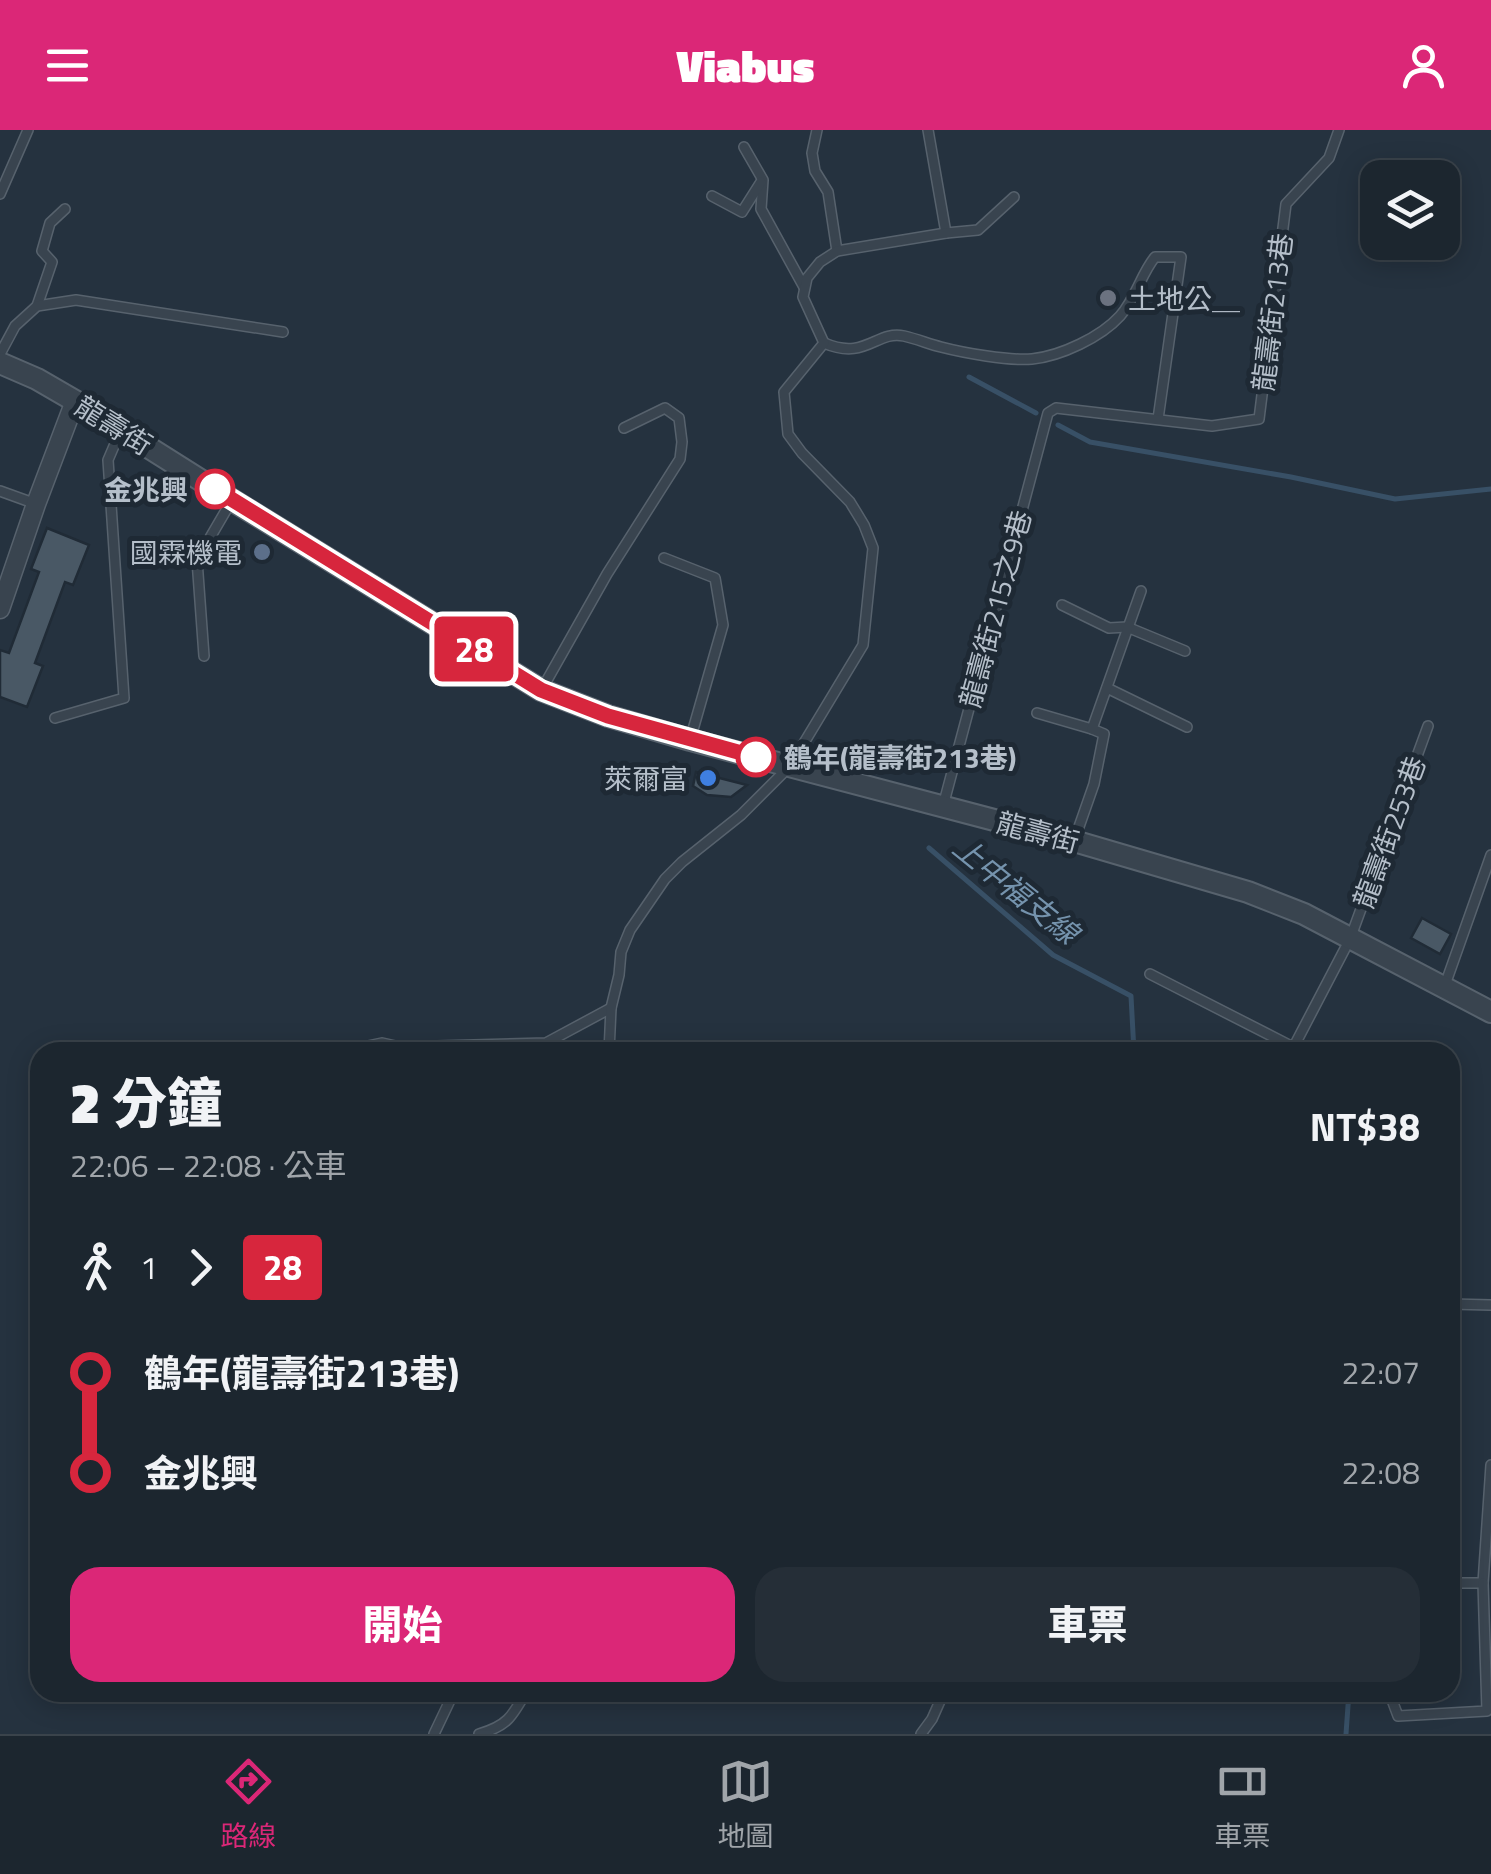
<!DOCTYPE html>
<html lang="zh-TW">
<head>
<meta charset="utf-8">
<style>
	:root { --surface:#1c262f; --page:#252e37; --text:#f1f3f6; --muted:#a0a5aa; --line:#3a434b; --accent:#db2777 }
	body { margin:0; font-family:"Titillium Web","Noto Sans TC",sans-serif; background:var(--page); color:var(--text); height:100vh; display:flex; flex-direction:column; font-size:38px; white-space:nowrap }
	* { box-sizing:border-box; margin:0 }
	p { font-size:32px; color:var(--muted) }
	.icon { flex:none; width:55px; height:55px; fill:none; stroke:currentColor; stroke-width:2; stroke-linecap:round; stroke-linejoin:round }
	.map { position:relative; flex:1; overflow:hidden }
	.side { position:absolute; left:30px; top:912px; width:1430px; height:660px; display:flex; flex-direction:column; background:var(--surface); border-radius:30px; box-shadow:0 5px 25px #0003,0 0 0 2px var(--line) }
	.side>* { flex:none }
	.badge { padding:0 20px; border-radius:8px; font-size:35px; line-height:65px }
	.tools { position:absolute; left:1360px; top:30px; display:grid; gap:20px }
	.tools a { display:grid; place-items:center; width:100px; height:100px; border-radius:20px; background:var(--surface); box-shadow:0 5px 25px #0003,0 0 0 2px var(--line); font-size:50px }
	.map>.badge { position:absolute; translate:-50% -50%; box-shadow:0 0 0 5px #fff }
	.legs { display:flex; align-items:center; gap:15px; height:110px; padding:0 40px; font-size:32px }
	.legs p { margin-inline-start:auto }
	.summary { display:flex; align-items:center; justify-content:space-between; height:170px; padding:0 40px }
	h1 { font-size:55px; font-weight:800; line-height:75px }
	.primary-button { display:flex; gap:20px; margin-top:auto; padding:20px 40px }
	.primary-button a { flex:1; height:115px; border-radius:30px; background:var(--accent); color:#fff; font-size:40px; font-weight:800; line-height:115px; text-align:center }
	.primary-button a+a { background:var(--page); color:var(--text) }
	ul { padding:0 40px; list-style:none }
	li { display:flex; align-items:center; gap:35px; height:100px; font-size:38px }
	li i { display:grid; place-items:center; width:15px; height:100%; margin:0 12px; background:currentColor }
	li i::after { content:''; width:25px; height:25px; margin:-12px; border:8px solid; border-radius:50%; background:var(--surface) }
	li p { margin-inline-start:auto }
	li:first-child i { background:linear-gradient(#0000 50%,currentColor 0) }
	li:last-child i { background:linear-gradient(currentColor 50%,#0000 0) }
	header { display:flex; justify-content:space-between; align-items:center; height:130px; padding:0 40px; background:var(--accent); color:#fff; font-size:45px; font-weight:800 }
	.tabs { display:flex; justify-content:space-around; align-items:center; height:140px; border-top:2px solid var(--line); background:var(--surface); font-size:28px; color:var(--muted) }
	.tabs a { display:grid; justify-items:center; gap:5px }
	.tabs .current { color:var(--accent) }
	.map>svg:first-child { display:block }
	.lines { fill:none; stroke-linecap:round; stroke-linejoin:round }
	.stream { stroke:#385066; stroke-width:5 }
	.building { fill:#495865; stroke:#202b36; stroke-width:2.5 }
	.service-casing { stroke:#57626d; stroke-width:12 }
	.minor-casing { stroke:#57626d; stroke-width:21 }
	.tertiary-casing { stroke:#57626d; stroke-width:24 }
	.service { stroke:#39444f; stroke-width:9 }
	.minor { stroke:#39444f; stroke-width:18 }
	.tertiary { stroke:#39444f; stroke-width:20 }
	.line-1-casing { stroke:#fff; stroke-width:22 }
	.line-1 { stroke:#d7263d; stroke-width:15 }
	.worship-dot { fill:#6b7280; stroke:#1e2934; stroke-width:4 }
	.stop-1-dot { fill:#fff; stroke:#d7263d; stroke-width:5 }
	.service-dot { fill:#5c6f8a; stroke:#1e2934; stroke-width:4 }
	.shop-dot { fill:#3f7fe0; stroke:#1e2934; stroke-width:4 }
	.labels { text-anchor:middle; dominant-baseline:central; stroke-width:10; stroke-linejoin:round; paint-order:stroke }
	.poi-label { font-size:28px; fill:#b5bfca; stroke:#1e2934; text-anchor:end }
	.street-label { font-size:28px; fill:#b5bfca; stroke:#1e2934 }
	.stop-label { font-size:28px; font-weight:bold; fill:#b5bfca; stroke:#1e2934; text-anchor:end }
	.water-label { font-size:30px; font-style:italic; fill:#7593ad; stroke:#1e2934 }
</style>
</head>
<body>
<header><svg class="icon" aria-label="menu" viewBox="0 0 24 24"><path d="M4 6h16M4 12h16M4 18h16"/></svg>Viabus<svg class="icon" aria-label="person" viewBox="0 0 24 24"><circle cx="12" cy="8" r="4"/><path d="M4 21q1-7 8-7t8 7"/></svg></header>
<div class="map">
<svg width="1491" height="1604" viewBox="0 0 1491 1604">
	<rect width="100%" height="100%" fill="#25323f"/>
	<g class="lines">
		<g class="stream">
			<polyline points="969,247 1036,283"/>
			<polyline points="1058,295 1090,312 1291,347 1395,369 1491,359"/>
			<polyline points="929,718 1053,825 1131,866 1134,922"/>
			<polyline points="1346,1604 1349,1562"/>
		</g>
	</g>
	<g class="building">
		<polygon points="47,398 89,415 73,455 65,452 35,533 43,536 27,577 0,567 0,520 9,523 39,442 31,439"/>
		<polygon points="696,642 747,655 731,667 707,665 693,656"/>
		<polygon points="1422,788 1451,804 1440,824 1411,808"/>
	</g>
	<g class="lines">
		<g class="service-casing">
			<g id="service">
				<polyline points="817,0 812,23 815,41 828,62 837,121"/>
				<polyline points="928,0 946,103"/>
				<polyline points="744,17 763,50 761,79 804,157"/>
				<polyline points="0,64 28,0"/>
				<polyline points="712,66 742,82 761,52"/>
				<polyline points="37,176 52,132 42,121 50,93 65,79"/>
				<path d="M 824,213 C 866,231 876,200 904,206 C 917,209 929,214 941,217 C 964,223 1009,231 1032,229 C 1061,226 1101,207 1120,186 C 1136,168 1141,144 1155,127 L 1181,127 L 1158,289"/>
				<polyline points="0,224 15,196 37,176 76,170 283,202"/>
				<polyline points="0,361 36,374"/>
				<polyline points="664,428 715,448 723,495 690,610"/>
				<polyline points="1062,475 1109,498 1127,497 1185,521"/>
				<polyline points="204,526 197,430 232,370"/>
				<polyline points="1107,558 1187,597"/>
				<polyline points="542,559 607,444 680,329 682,312 679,288 665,278 624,298"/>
				<polyline points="1037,583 1092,599"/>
				<polyline points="55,588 124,568 108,330 120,302"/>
				<polyline points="943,676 1048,283 1056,278 1212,296 1259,289 1286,74 1329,28 1339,0"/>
				<polyline points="1074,711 1094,654 1104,604 1092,599 1141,461"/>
				<polyline points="1150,844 1293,917"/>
				<polyline points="1445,855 1491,725"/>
				<polyline points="339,922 382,913 400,917 546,913 611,878"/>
				<polyline points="609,922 611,878 619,845 621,822 630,800 665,749 682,732 741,685 790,636 863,515 873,418 864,395 850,372 802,323 788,304 784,262 824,213 803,167 807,148 820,132 837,121 946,103 978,100 1014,67"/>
				<polyline points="1291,922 1350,809 1428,596"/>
				<polyline points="1450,1174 1491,1175"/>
				<polyline points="1450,1453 1483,1453 1491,1335"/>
				<polyline points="1389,1562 1398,1586 1487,1581 1483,1453"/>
				<polyline points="434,1604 454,1562"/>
				<path d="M 479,1604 C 507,1596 512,1587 526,1562"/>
				<polyline points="921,1604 932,1589 944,1562"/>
			</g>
		</g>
		<g class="minor-casing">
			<polyline id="minor" points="0,479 36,374 75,271"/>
		</g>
		<g class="tertiary-casing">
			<polyline id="tertiary" points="0,233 37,249 75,271 232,370 541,560 608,586 690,610 1074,711 1248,762 1304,784 1491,882"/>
		</g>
		<use href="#service" class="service"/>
		<use href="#minor" class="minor"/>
		<use href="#tertiary" class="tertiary"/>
	</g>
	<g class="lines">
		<g class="line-1-casing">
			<polyline id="line-1" points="215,359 541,560 608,586 756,627"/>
		</g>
		<use href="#line-1" class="line-1"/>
	</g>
	<circle class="worship-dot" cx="1108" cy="168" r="10"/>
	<g class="stop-1-dot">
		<circle cx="215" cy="359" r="18"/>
		<circle cx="756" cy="627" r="18"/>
	</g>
	<circle class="service-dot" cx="262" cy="422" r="10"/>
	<circle class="shop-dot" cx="708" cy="648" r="10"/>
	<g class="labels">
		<g class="poi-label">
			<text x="1128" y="168" text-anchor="start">土地公＿</text>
			<text x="242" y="422">國霖機電</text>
			<text x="688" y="648">萊爾富</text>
		</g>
		<g class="street-label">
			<text transform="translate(1272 182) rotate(-83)">龍壽街213巷</text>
			<text transform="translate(114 295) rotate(32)">龍壽街</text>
			<text transform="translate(995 479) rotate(-75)">龍壽街215之9巷</text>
			<text transform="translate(1038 702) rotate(15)">龍壽街</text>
			<text transform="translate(1389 702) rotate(-70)">龍壽街253巷</text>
		</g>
		<g class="stop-label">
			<text x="188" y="359">金兆興</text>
			<text x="784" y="627" text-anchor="start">鶴年(龍壽街213巷)</text>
		</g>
		<g class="water-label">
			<text transform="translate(1016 760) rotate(39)">上中福支線</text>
		</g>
	</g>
</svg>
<div class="tools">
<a><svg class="icon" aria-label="layers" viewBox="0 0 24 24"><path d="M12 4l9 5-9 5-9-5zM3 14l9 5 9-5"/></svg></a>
</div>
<b class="badge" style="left:474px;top:519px;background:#d7263d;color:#fff">28</b>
<section class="side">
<div class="summary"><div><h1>2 分鐘</h1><p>22:06 – 22:08 · 公車</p></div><b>NT$38</b></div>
<div class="legs"><svg class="icon" aria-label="walk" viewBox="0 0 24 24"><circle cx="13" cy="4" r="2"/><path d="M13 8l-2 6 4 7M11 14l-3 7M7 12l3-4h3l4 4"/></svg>1<svg class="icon" aria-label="forward" viewBox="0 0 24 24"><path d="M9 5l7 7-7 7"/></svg><b class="badge" style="background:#d7263d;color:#fff">28</b></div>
<ul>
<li><i style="color:#d7263d"></i><b>鶴年(龍壽街213巷)</b><p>22:07</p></li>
<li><i style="color:#d7263d"></i><b>金兆興</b><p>22:08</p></li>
</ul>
<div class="primary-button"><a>開始</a><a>車票</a></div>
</section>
</div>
<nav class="tabs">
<a class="current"><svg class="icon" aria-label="directions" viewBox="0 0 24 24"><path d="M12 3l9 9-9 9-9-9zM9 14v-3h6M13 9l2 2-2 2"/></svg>路線</a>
<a><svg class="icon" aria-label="map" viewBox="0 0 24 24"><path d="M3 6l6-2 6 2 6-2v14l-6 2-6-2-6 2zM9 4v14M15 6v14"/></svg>地圖</a>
<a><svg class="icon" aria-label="tickets" viewBox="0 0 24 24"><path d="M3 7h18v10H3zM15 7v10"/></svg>車票</a>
</nav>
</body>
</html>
